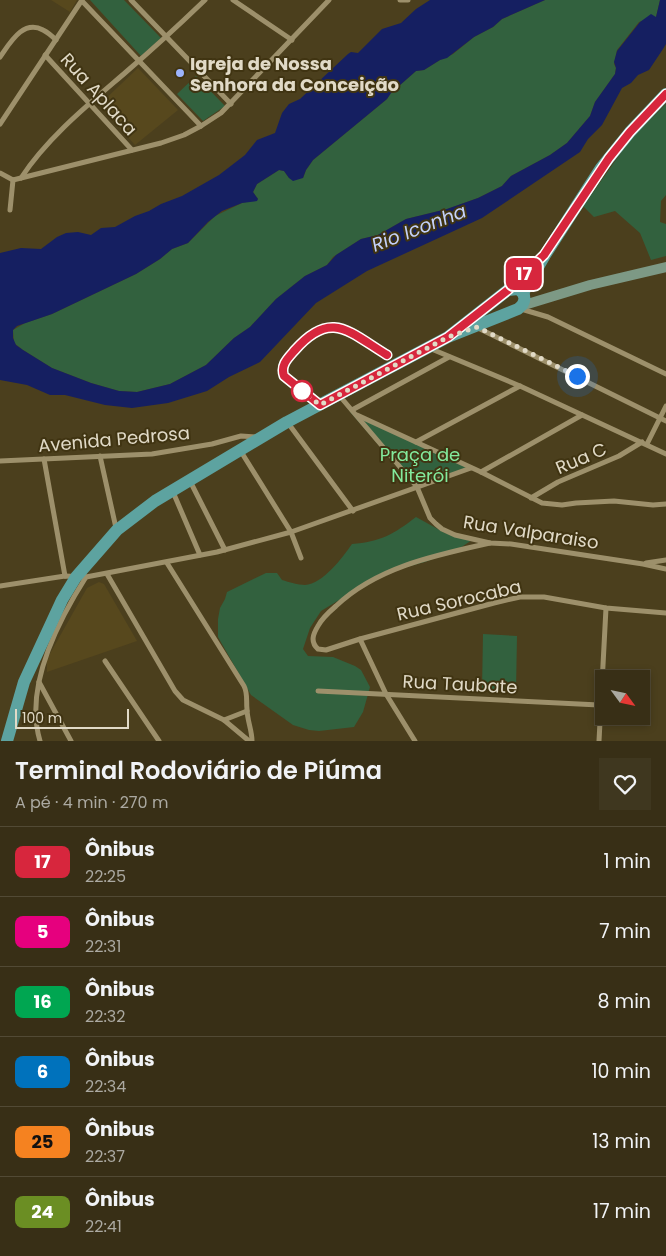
<!DOCTYPE html>
<html lang="pt">
<head>
<meta charset="utf-8">
<style>
	:root { --surface:#382f16; --page:#3f371f; --text:#f1f3f6; --muted:#aba9a1; --line:#524a35 }
	body { margin:0; font-family:Poppins,sans-serif; background:var(--page); color:var(--text); height:100vh; display:flex; flex-direction:column; font-size:19px; white-space:nowrap }
	* { box-sizing:border-box; margin:0 }
	p { font-size:16px; color:var(--muted) }
	.icon { flex:none; width:28px; height:28px; fill:none; stroke:currentColor; stroke-width:2; stroke-linecap:round; stroke-linejoin:round }
	.map { position:relative; height:741px; overflow:hidden }
	.sheet { display:flex; flex-direction:column; background:var(--surface); flex:1 }
	.sheet>* { flex:none }
	.badge { padding:0 10px; border-radius:8px; font-size:18px; line-height:32px }
	.needle { width:32px; rotate:123deg }
	.fabs { position:absolute; left:595px; top:670px; display:grid; gap:10px }
	.fabs a { display:grid; place-items:center; width:55px; height:55px; border-radius:0px; background:var(--surface); box-shadow:0 2px 8px #0003,0 0 0 1px var(--line); font-size:25px }
	.scale { position:absolute; left:15px; bottom:12px; width:114px; box-sizing:border-box; padding-left:5px; border:2px solid #e1dac7; border-top:0; font-size:14px; line-height:18px; white-space:nowrap; color:#e1dac7; -webkit-text-stroke:4px #403412; paint-order:stroke }
	.you { position:absolute; width:25px; height:25px; margin:-12px; border:4px solid #fff; border-radius:50%; background:#1a73e8; box-shadow:0 0 0 8px #1a73e833 }
	.map>.badge { position:absolute; translate:-50% -50%; box-shadow:0 0 0 2px #fff }
	.round { display:grid; place-items:center; flex:none; width:52px; height:52px; border-radius:0px; background:var(--page) }
	.headline { display:flex; align-items:center; justify-content:space-between; height:85px; padding:0 15px }
	h1 { font-size:24px; font-weight:600; line-height:38px }
	ul { padding:0; list-style:none }
	li { display:flex; align-items:center; gap:15px; height:70px; padding:0 15px; border-top:1px solid var(--line) }
	li div { flex:1 }
	li b { display:block; font-size:19px }
	li em { font-style:normal }
	li .badge { min-width:55px; font-weight:700; text-align:center }
	.map>svg:first-child { display:block }
	.built { fill:#57481d }
	.green { fill:#32613e }
	.water { fill:#151f61 }
	.lines { fill:none; stroke-linecap:round; stroke-linejoin:round }
	.street { stroke:#9d906b; stroke-width:5 }
	.secondary { stroke:#7d9985; stroke-width:10 }
	.primary { stroke:#5da3a0; stroke-width:12 }
	.line-casing { stroke:#fff; stroke-width:11 }
	.line { stroke:#d7263d; stroke-width:8 }
	.walk { stroke:#e1dac7; stroke-width:5; stroke-dasharray:0 9 }
	.poi-dot { fill:#9db4fd; stroke:#403412; stroke-width:2 }
	.stop-dot { fill:#fff; stroke:#d7263d; stroke-width:2.5 }
	.labels { text-anchor:middle; dominant-baseline:central; stroke-width:4; stroke-linejoin:round; paint-order:stroke }
	.poi-label { font-size:18px; font-weight:bold; fill:#e1dac7; stroke:#403412; text-anchor:start }
	.street-label { font-size:18px; fill:#e1dac7; stroke:#403412 }
	.park-label { font-size:18px; fill:#83ea9d; stroke:#403412 }
	.water-label { font-size:19px; font-style:italic; fill:#c4d1fa; stroke:#403412 }
</style>
</head>
<body>
<div class="map">
<svg width="666" height="741" viewBox="0 0 666 741">
	<rect width="100%" height="100%" fill="#4b3f1d"/>
	<g class="built">
		<polygon points="51,0 77,0 70,12"/>
		<polygon points="138,68 178,110 135,145 99,105"/>
		<polygon points="99,582 104,584 137,641 47,672 47,659 87,588"/>
	</g>
	<g class="green">
		<polygon points="90,0 124,0 161,38 141,56"/>
		<polygon points="545,0 660,0 656,17 639,22 617,50 614,64 616,68 615,74 595,102 590,116 567,143 550,155 511,176 502,186 478,198 447,209 406,219 378,235 361,239 333,257 327,265 305,276 276,299 250,327 234,338 206,365 170,384 137,392 119,391 91,383 52,368 23,350 14,343 13,330 25,323 52,314 136,274 160,259 172,249 188,243 215,216 242,203 258,199 253,192 257,184 279,170 284,171 289,178 303,178 306,170 313,160 387,99 391,93 416,71 424,70 440,60 453,54 474,37 493,27 502,19"/>
		<polygon points="196,76 225,106 203,121 177,94"/>
		<polygon points="666,104 666,195 661,201 660,222 666,224 666,256 651,260 640,233 615,211 594,217 583,206 631,139"/>
		<polygon points="350,412 470,468 414,486"/>
		<path d="M 416,517 L 445,533 L 472,540 L 457,550 L 425,562 L 392,571 L 364,585 L 321,611 L 310,628 L 303,649 L 308,656 L 333,657 L 355,666 L 361,670 L 370,687 L 363,712 L 354,727 L 319,731 L 309,730 L 293,725 L 251,695 L 218,637 L 218,619 L 220,608 L 225,599 L 227,592 L 266,573 L 277,573 L 282,580 C 289,582 298,585 305,585 C 323,584 343,557 352,544 C 380,542 394,534 416,517 Z"/>
		<polygon points="483,634 517,636 516,691 482,690"/>
	</g>
	<polygon class="water" points="430,0 545,0 502,19 493,27 474,37 447,58 440,60 424,70 416,71 391,93 387,99 313,160 306,170 303,178 293,181 289,178 284,171 279,170 257,184 253,192 258,199 257,201 242,203 222,211 208,222 188,243 172,249 160,259 136,274 52,314 17,326 13,330 13,338 16,345 23,350 52,368 91,383 119,391 137,392 170,384 206,365 234,338 250,327 276,299 305,276 327,265 336,255 361,239 378,235 406,219 447,209 478,198 502,186 511,176 550,155 567,143 590,116 595,102 615,74 616,68 614,62 617,51 640,22 651,14 656,17 660,0 666,0 666,44 663,49 649,70 638,75 631,83 622,88 602,125 588,139 580,152 482,218 367,271 316,303 260,362 229,377 207,391 168,403 132,408 105,405 65,395 50,395 27,385 0,380 0,253 21,248 41,249 57,237 66,233 78,232 91,235 101,228 115,227 135,216 149,211 161,204 182,196 219,175 245,155 257,140 275,133 282,113 289,104 300,99 348,54 351,52 358,53 382,29 401,23 416,9"/>
	<g class="lines">
		<g class="street">
			<polyline points="131,0 231,104"/>
			<polyline points="233,0 292,40"/>
			<polyline points="400,0 408,0"/>
			<polyline points="82,1 201,126"/>
			<polyline points="45,55 132,150"/>
			<path d="M 0,57 C 10,43 23,19 43,30 C 47,32 52,36 56,40"/>
			<polyline points="0,124 82,0"/>
			<polyline points="0,173 13,180 161,143 184,135 201,126 221,113 329,0"/>
			<path d="M 21,178 C 48,137 89,104 126,72 C 153,49 179,25 205,0"/>
			<polyline points="10,210 13,180"/>
			<polyline points="521,309 548,317 666,374"/>
			<polyline points="478,328 666,421"/>
			<polyline points="429,348 520,386 666,454"/>
			<polyline points="338,394 417,487 430,518 436,524 442,529 455,535 490,543 511,544 643,564 666,569"/>
			<polyline points="352,410 449,357"/>
			<polyline points="357,415 481,472 542,503 562,505 576,503 614,501 653,505 666,504"/>
			<polyline points="288,423 353,511"/>
			<polyline points="416,442 520,386"/>
			<polyline points="647,444 666,406"/>
			<polyline points="240,450 291,532 301,558"/>
			<polyline points="100,456 116,528"/>
			<polyline points="44,459 65,576"/>
			<polyline points="0,461 152,454 212,444 241,436 257,437"/>
			<polyline points="481,472 582,415"/>
			<polyline points="190,481 225,550"/>
			<polyline points="173,492 200,555"/>
			<polyline points="531,498 558,482 619,456 642,442"/>
			<path d="M 490,543 C 436,555 377,567 336,606 C 329,612 322,618 318,626 C 313,634 310,642 318,649 L 326,650 L 360,639 L 494,603 L 520,597 L 544,597 L 606,608 L 666,613"/>
			<path d="M 167,563 L 244,686 C 248,694 246,701 247,709 C 247,720 252,730 252,741"/>
			<polyline points="646,563 666,560"/>
			<polyline points="107,574 175,691 183,700 224,720 249,741"/>
			<polyline points="0,586 65,576 86,577 217,552 291,532 471,468"/>
			<polyline points="360,639 386,694 415,741"/>
			<polyline points="105,661 159,741"/>
			<polyline points="39,682 71,741"/>
			<polyline points="318,691 599,705"/>
			<polyline points="224,720 247,711"/>
			<path d="M 40,741 C 24,688 58,621 86,577"/>
			<polyline points="599,741 606,608"/>
		</g>
		<polyline class="secondary" points="521,306 590,285 666,267"/>
		<g class="primary">
			<polyline points="523,293 545,255 601,168 630,132 666,94"/>
			<path d="M 7,741 L 24,682 L 62,600 L 76,577 L 117,530 L 155,501 L 287,422 L 448,337 L 518,309 C 526,303 527,294 518,289 L 508,290 L 448,337"/>
		</g>
	</g>
	<g class="lines">
		<g class="line-casing">
			<path id="line" d="M 387,355 C 349,332 331,309 295,350 C 288,358 280,365 284,376 L 320,405 L 448,337 L 508,290 L 544,255 L 609,158 L 630,132 L 666,94"/>
		</g>
		<use href="#line" class="line"/>
		<polyline class="walk" points="302,391 320,405 448,337 477,327 577,376"/>
	</g>
	<circle class="poi-dot" cx="180" cy="73" r="5"/>
	<circle class="stop-dot" cx="302" cy="391" r="10"/>
	<g class="labels">
		<g class="poi-label">
			<text x="190" y="63">Igreja de Nossa<tspan x="190" dy="21">Senhora da Conceição</tspan></text>
		</g>
		<g class="street-label">
			<text transform="translate(99 94) rotate(48)">Rua Aplaca</text>
			<text transform="translate(114 439) rotate(-5)">Avenida Pedrosa</text>
			<text transform="translate(581 458) rotate(-23)">Rua C</text>
			<text transform="translate(531 532) rotate(9)">Rua Valparaiso</text>
			<text transform="translate(459 600) rotate(-13)">Rua Sorocaba</text>
			<text transform="translate(460 684) rotate(3)">Rua Taubate</text>
		</g>
		<g class="park-label">
			<text x="420" y="454">Praça de<tspan x="420" dy="21">Niterói</tspan></text>
		</g>
		<g class="water-label">
			<text transform="translate(419 228) rotate(-21)">Rio Iconha</text>
		</g>
	</g>
</svg>
<div class="fabs">
<a><svg class="needle" viewBox="-14 -14 28 28"><path d="M0-13l5 13h-10z" fill="#e53935"/><path d="M0 13l5-13h-10z" fill="#aba9a1"/></svg></a>
</div>
<div class="scale">100 m</div>
<div class="you" style="left:577px;top:376px"></div>
<b class="badge" style="left:524px;top:274px;background:#d7263d;color:#fff">17</b>
</div>
<section class="sheet">
<div class="headline"><div><h1>Terminal Rodoviário de Piúma</h1><p>A pé · 4 min · 270 m</p></div><a class="round"><svg class="icon" aria-label="heart" viewBox="0 0 24 24"><path d="M12 20l-8-8c-3-5 5-10 8-4 3-6 11-1 8 4z"/></svg></a></div>
<ul>
<li><span class="badge" style="background:#d7263d;color:#fff">17</span><div><b>Ônibus</b><p>22:25</p></div><em>1 min</em></li>
<li><span class="badge" style="background:#e6007e;color:#fff">5</span><div><b>Ônibus</b><p>22:31</p></div><em>7 min</em></li>
<li><span class="badge" style="background:#00a651;color:#fff">16</span><div><b>Ônibus</b><p>22:32</p></div><em>8 min</em></li>
<li><span class="badge" style="background:#0072bc;color:#fff">6</span><div><b>Ônibus</b><p>22:34</p></div><em>10 min</em></li>
<li><span class="badge" style="background:#f58220;color:#111">25</span><div><b>Ônibus</b><p>22:37</p></div><em>13 min</em></li>
<li><span class="badge" style="background:#6b8e23;color:#fff">24</span><div><b>Ônibus</b><p>22:41</p></div><em>17 min</em></li>
</ul>
</section>
</body>
</html>
